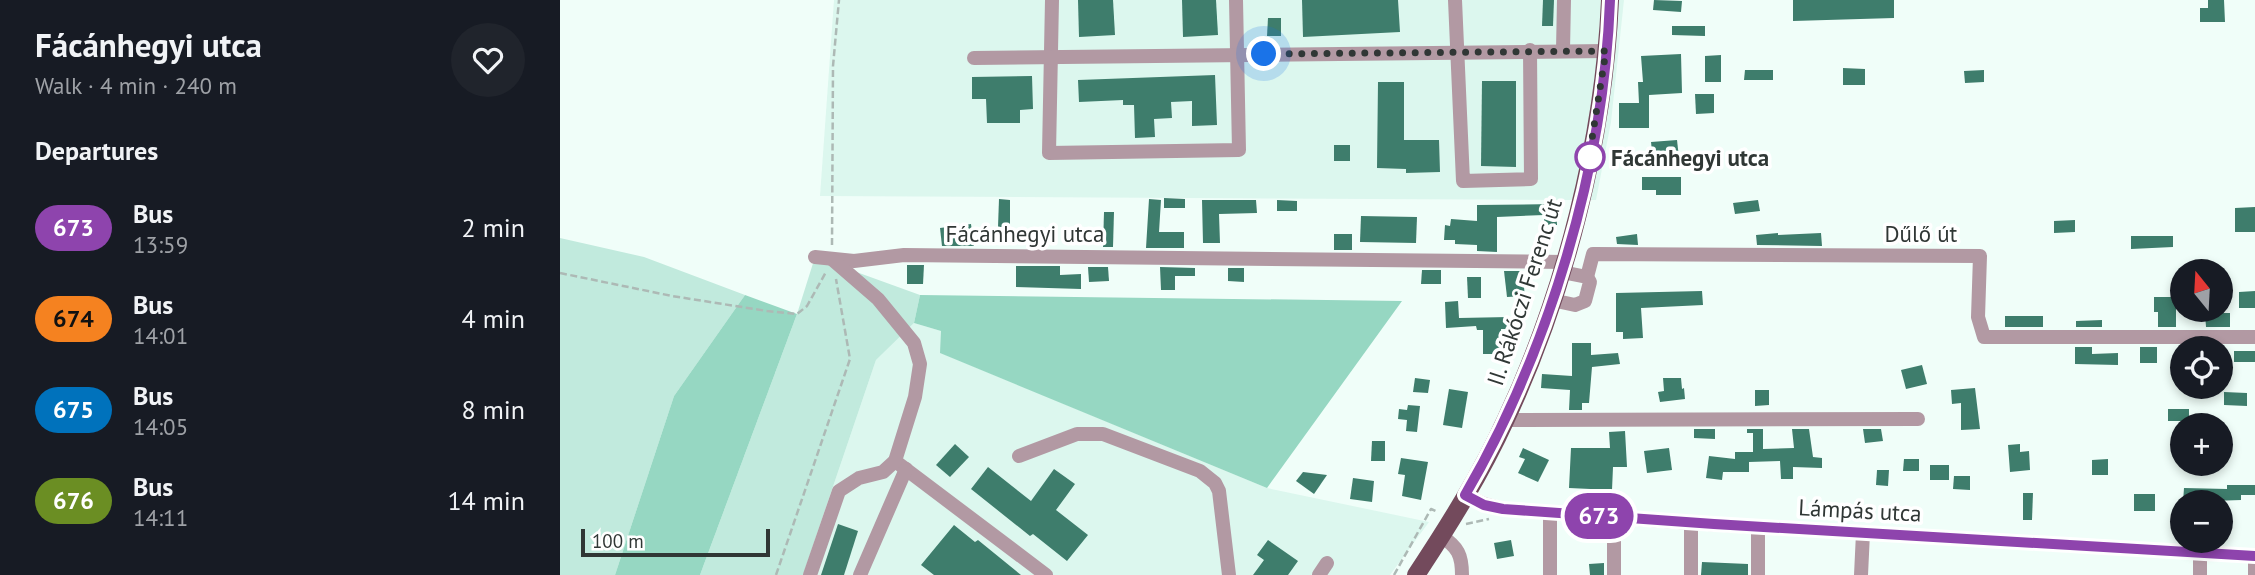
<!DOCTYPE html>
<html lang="en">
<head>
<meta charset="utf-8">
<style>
	:root { --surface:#171b24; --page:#20242c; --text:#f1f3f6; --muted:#9ea1a6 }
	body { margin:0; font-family:"PT Sans",sans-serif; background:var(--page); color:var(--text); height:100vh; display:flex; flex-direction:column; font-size:26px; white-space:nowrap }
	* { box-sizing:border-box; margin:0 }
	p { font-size:23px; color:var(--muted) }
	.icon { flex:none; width:38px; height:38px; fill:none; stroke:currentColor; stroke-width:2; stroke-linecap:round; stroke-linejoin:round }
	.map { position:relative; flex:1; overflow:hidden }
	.panel { display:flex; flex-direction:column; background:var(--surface); width:560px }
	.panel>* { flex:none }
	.badge { padding:0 14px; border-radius:23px; font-size:24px; line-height:46px }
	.needle { width:46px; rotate:342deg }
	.buttons { position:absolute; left:1610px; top:259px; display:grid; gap:14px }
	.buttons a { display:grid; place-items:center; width:63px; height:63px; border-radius:50%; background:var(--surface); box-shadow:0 4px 10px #0003; font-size:35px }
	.scale { position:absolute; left:21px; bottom:18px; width:189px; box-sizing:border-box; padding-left:7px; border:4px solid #303735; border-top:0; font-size:19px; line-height:24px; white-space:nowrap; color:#303735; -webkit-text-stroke:5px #fff; paint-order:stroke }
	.you { position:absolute; width:35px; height:35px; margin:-18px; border:5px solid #fff; border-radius:50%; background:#1a73e8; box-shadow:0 0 0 10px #1a73e833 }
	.map>.badge { position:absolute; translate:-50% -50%; box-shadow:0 0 0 4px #fff }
	h2 { padding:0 35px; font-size:26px; line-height:63px }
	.round { display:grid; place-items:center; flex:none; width:74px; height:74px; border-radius:37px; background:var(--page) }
	.headline { display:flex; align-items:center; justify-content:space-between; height:119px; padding:0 35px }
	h1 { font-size:33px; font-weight:700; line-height:52px }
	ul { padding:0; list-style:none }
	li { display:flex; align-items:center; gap:21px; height:91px; padding:0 35px }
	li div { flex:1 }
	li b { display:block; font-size:26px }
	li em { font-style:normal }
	li .badge { min-width:77px; font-weight:700; text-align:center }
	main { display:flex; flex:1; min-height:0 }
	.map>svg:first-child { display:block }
	.built { fill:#dcf7ee }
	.green { fill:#c1eadd }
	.forest { fill:#96d7c2 }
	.building { fill:#3e7d6c }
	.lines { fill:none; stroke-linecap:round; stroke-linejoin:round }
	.path { stroke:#adb9b5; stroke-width:2.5; stroke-dasharray:7 3.5; stroke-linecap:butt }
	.minor { stroke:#b299a3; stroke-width:14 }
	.major { stroke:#734a5c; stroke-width:18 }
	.line-casing { stroke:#fff; stroke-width:16 }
	.line { stroke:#8e44ad; stroke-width:10 }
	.walk { stroke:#303735; stroke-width:7; stroke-dasharray:0 12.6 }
	.stop-dot { fill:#fff; stroke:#8e44ad; stroke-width:3.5 }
	.labels { text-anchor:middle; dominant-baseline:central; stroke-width:7; stroke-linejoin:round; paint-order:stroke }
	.stop-label { font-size:23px; font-weight:bold; fill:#303735; stroke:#fff; text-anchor:start }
	.street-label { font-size:23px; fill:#303735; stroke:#fff }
</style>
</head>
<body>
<main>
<section class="panel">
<div class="headline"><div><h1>Fácánhegyi utca</h1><p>Walk · 4 min · 240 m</p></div><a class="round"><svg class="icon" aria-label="heart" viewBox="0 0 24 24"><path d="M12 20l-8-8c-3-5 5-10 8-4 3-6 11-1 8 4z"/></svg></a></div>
<h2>Departures</h2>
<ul>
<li><span class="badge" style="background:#8e44ad;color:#fff">673</span><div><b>Bus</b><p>13:59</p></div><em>2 min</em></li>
<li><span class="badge" style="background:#f58220;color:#111">674</span><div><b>Bus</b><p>14:01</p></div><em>4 min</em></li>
<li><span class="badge" style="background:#0072bc;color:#fff">675</span><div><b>Bus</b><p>14:05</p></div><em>8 min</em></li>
<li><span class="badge" style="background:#6b8e23;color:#fff">676</span><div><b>Bus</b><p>14:11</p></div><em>14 min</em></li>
</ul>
</section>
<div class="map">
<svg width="1695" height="575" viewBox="0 0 1695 575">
	<rect width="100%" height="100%" fill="#f0fef9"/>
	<g class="built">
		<polygon points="274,0 1064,0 1051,122 1036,200 1002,200 260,196"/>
		<polygon points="354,323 381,331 381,353 707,488 869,522 830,575 243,575 316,360"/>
	</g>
	<g class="green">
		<polygon points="0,238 84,257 185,295 114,396 55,575 0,575"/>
		<polygon points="255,257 360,295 354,323 316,360 243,575 140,575 237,314"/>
	</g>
	<g class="forest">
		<polygon points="185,295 237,314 140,575 55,575 114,396"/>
		<polygon points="360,295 842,301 707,488 380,353 381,331 354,323"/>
	</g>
	<g class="building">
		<polygon points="518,0 553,0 555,35 519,37"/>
		<polygon points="622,0 656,0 658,35 623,37"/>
		<polygon points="742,0 838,0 840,32 743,37"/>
		<polygon points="983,0 994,0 993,26 982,26"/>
		<polygon points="1094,0 1122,1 1121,12 1093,10"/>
		<polygon points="1233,0 1334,0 1334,18 1233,21"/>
		<polygon points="1648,0 1664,0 1665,22 1640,22 1640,8 1648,8"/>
		<polygon points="708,18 721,18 721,36 707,36"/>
		<polygon points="1112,26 1145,26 1145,36 1112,35"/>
		<polygon points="1121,54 1122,93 1089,95 1089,128 1059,128 1059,103 1079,103 1078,82 1083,82 1081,56"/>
		<polygon points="1161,55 1161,82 1145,82 1145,56"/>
		<polygon points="1283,68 1305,69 1305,85 1283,85"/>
		<polygon points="1185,70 1213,70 1213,80 1184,80"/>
		<polygon points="1424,70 1424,82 1405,83 1404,71"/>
		<polygon points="655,75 657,125 632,126 632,101 611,102 612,118 594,119 595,137 575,138 574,105 563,105 563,100 519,102 518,80"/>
		<polygon points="472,76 473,109 460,110 460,123 427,123 426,99 412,99 412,77"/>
		<polygon points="922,81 956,81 956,167 921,166"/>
		<polygon points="818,82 844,82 844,140 879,140 880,172 846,173 846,169 817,168"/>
		<polygon points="1135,94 1154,94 1154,113 1136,114"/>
		<polygon points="1117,140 1119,158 1093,160 1091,142"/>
		<rect x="774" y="145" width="16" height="16"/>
		<polygon points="1082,177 1121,177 1121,195 1096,195 1096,190 1082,190"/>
		<polygon points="604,198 625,199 625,208 604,208"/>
		<polygon points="439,199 450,200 450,227 438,227"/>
		<polygon points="589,199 601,200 599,232 624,232 624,248 586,248"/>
		<polygon points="642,200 696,200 697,213 659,214 660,243 643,243"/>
		<polygon points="717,200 737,201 737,211 717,211"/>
		<polygon points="1198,200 1200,211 1175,214 1173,203"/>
		<polygon points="996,204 997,225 984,225 984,215 937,217 937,252 917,251 917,245 895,244 895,240 884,240 885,225 890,226 891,219 917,221 917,205"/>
		<polygon points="1695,207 1695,232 1675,232 1675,208"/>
		<polygon points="544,212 554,212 553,247 543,247"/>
		<polygon points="801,216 857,217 856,243 800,242"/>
		<polygon points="1515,220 1515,232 1494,233 1494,221"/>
		<polygon points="411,224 414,246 382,246 380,228"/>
		<polygon points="1218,233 1218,235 1261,233 1262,246 1197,245 1196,235"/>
		<rect x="774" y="234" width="18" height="16"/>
		<polygon points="1077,234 1078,245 1057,244 1056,237"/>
		<polygon points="1571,236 1613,236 1613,247 1571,249"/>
		<polygon points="347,265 364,265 363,284 347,284"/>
		<polygon points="456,266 500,266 500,275 521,274 521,289 456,287"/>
		<polygon points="528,267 548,267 549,281 529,282"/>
		<polygon points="600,267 635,268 635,276 615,276 615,290 601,290"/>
		<polygon points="668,268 684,268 684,282 668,281"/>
		<polygon points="862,270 881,270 881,284 861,284"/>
		<polygon points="944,271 962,271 965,296 947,297"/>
		<polygon points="907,277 921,277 921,298 908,298"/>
		<polygon points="1142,291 1143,305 1081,308 1083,338 1063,339 1063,332 1056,332 1056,293"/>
		<polygon points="1695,291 1695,308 1679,308 1679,292"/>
		<polygon points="1594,297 1616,297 1616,327 1598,327 1598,312 1594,312"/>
		<polygon points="898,301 899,318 949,317 949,329 941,329 942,354 923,354 923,330 917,330 916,326 886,328 885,302"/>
		<polygon points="1645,313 1670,313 1670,327 1646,327"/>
		<rect x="1445" y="316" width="38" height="11"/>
		<polygon points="1542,320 1542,327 1516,327 1516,321"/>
		<polygon points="1012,343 1031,343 1031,355 1058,353 1060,364 1032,367 1029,403 1022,403 1022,410 1009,410 1010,390 981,388 982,374 1012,376"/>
		<polygon points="1515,347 1532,347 1532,354 1558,353 1558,365 1515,364"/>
		<rect x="1580" y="347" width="17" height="16"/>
		<rect x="1674" y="351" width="21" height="11"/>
		<polygon points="1362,365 1367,384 1346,389 1341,370"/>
		<polygon points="855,378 870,380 868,393 853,392"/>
		<polygon points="1103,378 1121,378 1122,389 1124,388 1125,399 1100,402 1098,392 1104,391"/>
		<polygon points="1415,388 1420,429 1401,430 1401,403 1392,404 1391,390"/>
		<polygon points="889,389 908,392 902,428 883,425"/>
		<polygon points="1195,390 1209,390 1209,405 1195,406"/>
		<polygon points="1664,392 1687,393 1687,406 1664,405"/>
		<polygon points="848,405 860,406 857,432 846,431 847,420 838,419 839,409 847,410"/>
		<rect x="1608" y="409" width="21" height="12"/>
		<polygon points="1134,429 1155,429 1155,439 1134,438"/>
		<polygon points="1187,429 1203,429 1203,449 1234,448 1232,429 1249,429 1253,457 1262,458 1262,468 1233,467 1233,479 1221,479 1220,461 1189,462 1189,472 1163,472 1162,480 1146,478 1149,456 1175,459 1175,452 1193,452 1193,433 1187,433"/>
		<polygon points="1303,429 1321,429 1323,441 1305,443"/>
		<polygon points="1065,431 1067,467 1053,467 1052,490 1009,488 1011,448 1050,448 1049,432"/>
		<polygon points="812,441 825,441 825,461 811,461"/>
		<polygon points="395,444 409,457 390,477 376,465"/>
		<polygon points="1460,444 1460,452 1469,451 1470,470 1450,472 1448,445"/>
		<polygon points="963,448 989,460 978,482 958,473 965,459 959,457"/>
		<polygon points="1109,448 1112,470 1087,473 1084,451"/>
		<polygon points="841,458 868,462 861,500 842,496 845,475 838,474"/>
		<polygon points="1344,459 1359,459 1359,471 1343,471"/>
		<polygon points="1548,459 1548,475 1532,475 1532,460"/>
		<rect x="1370" y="465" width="19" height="15"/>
		<polygon points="428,467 471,501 494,469 515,484 496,510 528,535 507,561 473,534 470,536 411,489"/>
		<polygon points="1317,470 1329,470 1328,486 1316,485"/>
		<polygon points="743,472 767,475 754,494 736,481"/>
		<polygon points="1394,476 1410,476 1410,490 1393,489"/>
		<polygon points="793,478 814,481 812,502 790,499"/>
		<polygon points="1667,485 1695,485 1695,495 1681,495 1681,500 1623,502 1624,488 1667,489"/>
		<polygon points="1463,493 1473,493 1472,520 1463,520"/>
		<rect x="1574" y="494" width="21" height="17"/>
		<polygon points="278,524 298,531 284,575 261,575"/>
		<polygon points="394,525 415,542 418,540 461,575 374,575 361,565"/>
		<polygon points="708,540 738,561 728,575 693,575 704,560 697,555"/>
		<polygon points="951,540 954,556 937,559 934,543"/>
		<polygon points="1142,562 1188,564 1188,575 1141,575"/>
		<polygon points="1044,563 1044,575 1030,575 1029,564"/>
	</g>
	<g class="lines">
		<g class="path">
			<polyline points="272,245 273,66 279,0"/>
			<polyline points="0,273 112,296 207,311 237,314 247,306 266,272"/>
			<polyline points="906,524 929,519"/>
			<polyline points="216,575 290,359 276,279"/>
			<polyline points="834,575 871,509 878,512"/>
		</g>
		<g class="minor">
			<polyline points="492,0 489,153 679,150 676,0"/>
			<polyline points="895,0 903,181 971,179 970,50"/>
			<polyline points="1003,50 1004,0"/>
			<polyline points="414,58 1046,51"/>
			<polyline points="255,257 294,261 344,255 1005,262"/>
			<polyline points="1027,277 1033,254 1420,256 1418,317 1424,337 1695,337"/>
			<polyline points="992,300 1015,305 1025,301 1030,282 1027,277 1002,272"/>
			<polyline points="946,420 1358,419"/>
			<polyline points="459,456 517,434 543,434 640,471 655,483 659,491 669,575"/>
			<polyline points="335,461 486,575"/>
			<polyline points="905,495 924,504 943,509 1131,523 1695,556"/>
			<polyline points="1198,527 1198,575"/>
			<path d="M 881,536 C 898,547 902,555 902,575"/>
			<polyline points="1640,553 1640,575"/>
			<polyline points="250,575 279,491 299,478 323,472 335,461 355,397 360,364 354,343 318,299 273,260"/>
			<polyline points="300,575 346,469"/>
			<polyline points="759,575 767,563"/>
			<polyline points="990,575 990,513"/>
			<polyline points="1054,575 1054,517"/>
			<polyline points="1131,575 1131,523"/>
			<polyline points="1301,575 1303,533"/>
			<polyline points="1695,575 1695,556"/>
		</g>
		<path class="major" d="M 856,575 C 889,525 921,474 946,419 C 1005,293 1044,139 1050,0"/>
	</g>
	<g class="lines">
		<g class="line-casing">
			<path id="line" d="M 1050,0 C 1044,167 989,351 905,495 L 924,505 L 943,509 L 1154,524 L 1695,556"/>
		</g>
		<use href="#line" class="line"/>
		<polyline class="walk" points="704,54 1046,51 1028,164 1030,157"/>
	</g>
	<circle class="stop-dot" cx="1030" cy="157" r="14"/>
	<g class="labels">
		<g class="stop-label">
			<text x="1051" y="157">Fácánhegyi utca</text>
		</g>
		<g class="street-label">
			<text x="465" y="233">Fácánhegyi utca</text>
			<text x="1361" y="233">Dűlő út</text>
			<text transform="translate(964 292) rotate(-72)">II. Rákóczi Ferenc út</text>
			<text transform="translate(1300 510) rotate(3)">Lámpás utca</text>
		</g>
	</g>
</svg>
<div class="buttons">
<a><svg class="needle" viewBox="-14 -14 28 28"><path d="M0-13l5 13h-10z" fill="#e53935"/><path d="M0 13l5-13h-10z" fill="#9ea1a6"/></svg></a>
<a><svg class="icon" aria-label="locate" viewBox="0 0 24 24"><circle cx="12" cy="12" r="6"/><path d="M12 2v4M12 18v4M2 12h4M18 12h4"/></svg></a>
<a>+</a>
<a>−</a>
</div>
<div class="scale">100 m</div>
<div class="you" style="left:704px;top:54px"></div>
<b class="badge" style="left:1039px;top:516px;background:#8e44ad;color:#fff">673</b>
</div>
</main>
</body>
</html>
